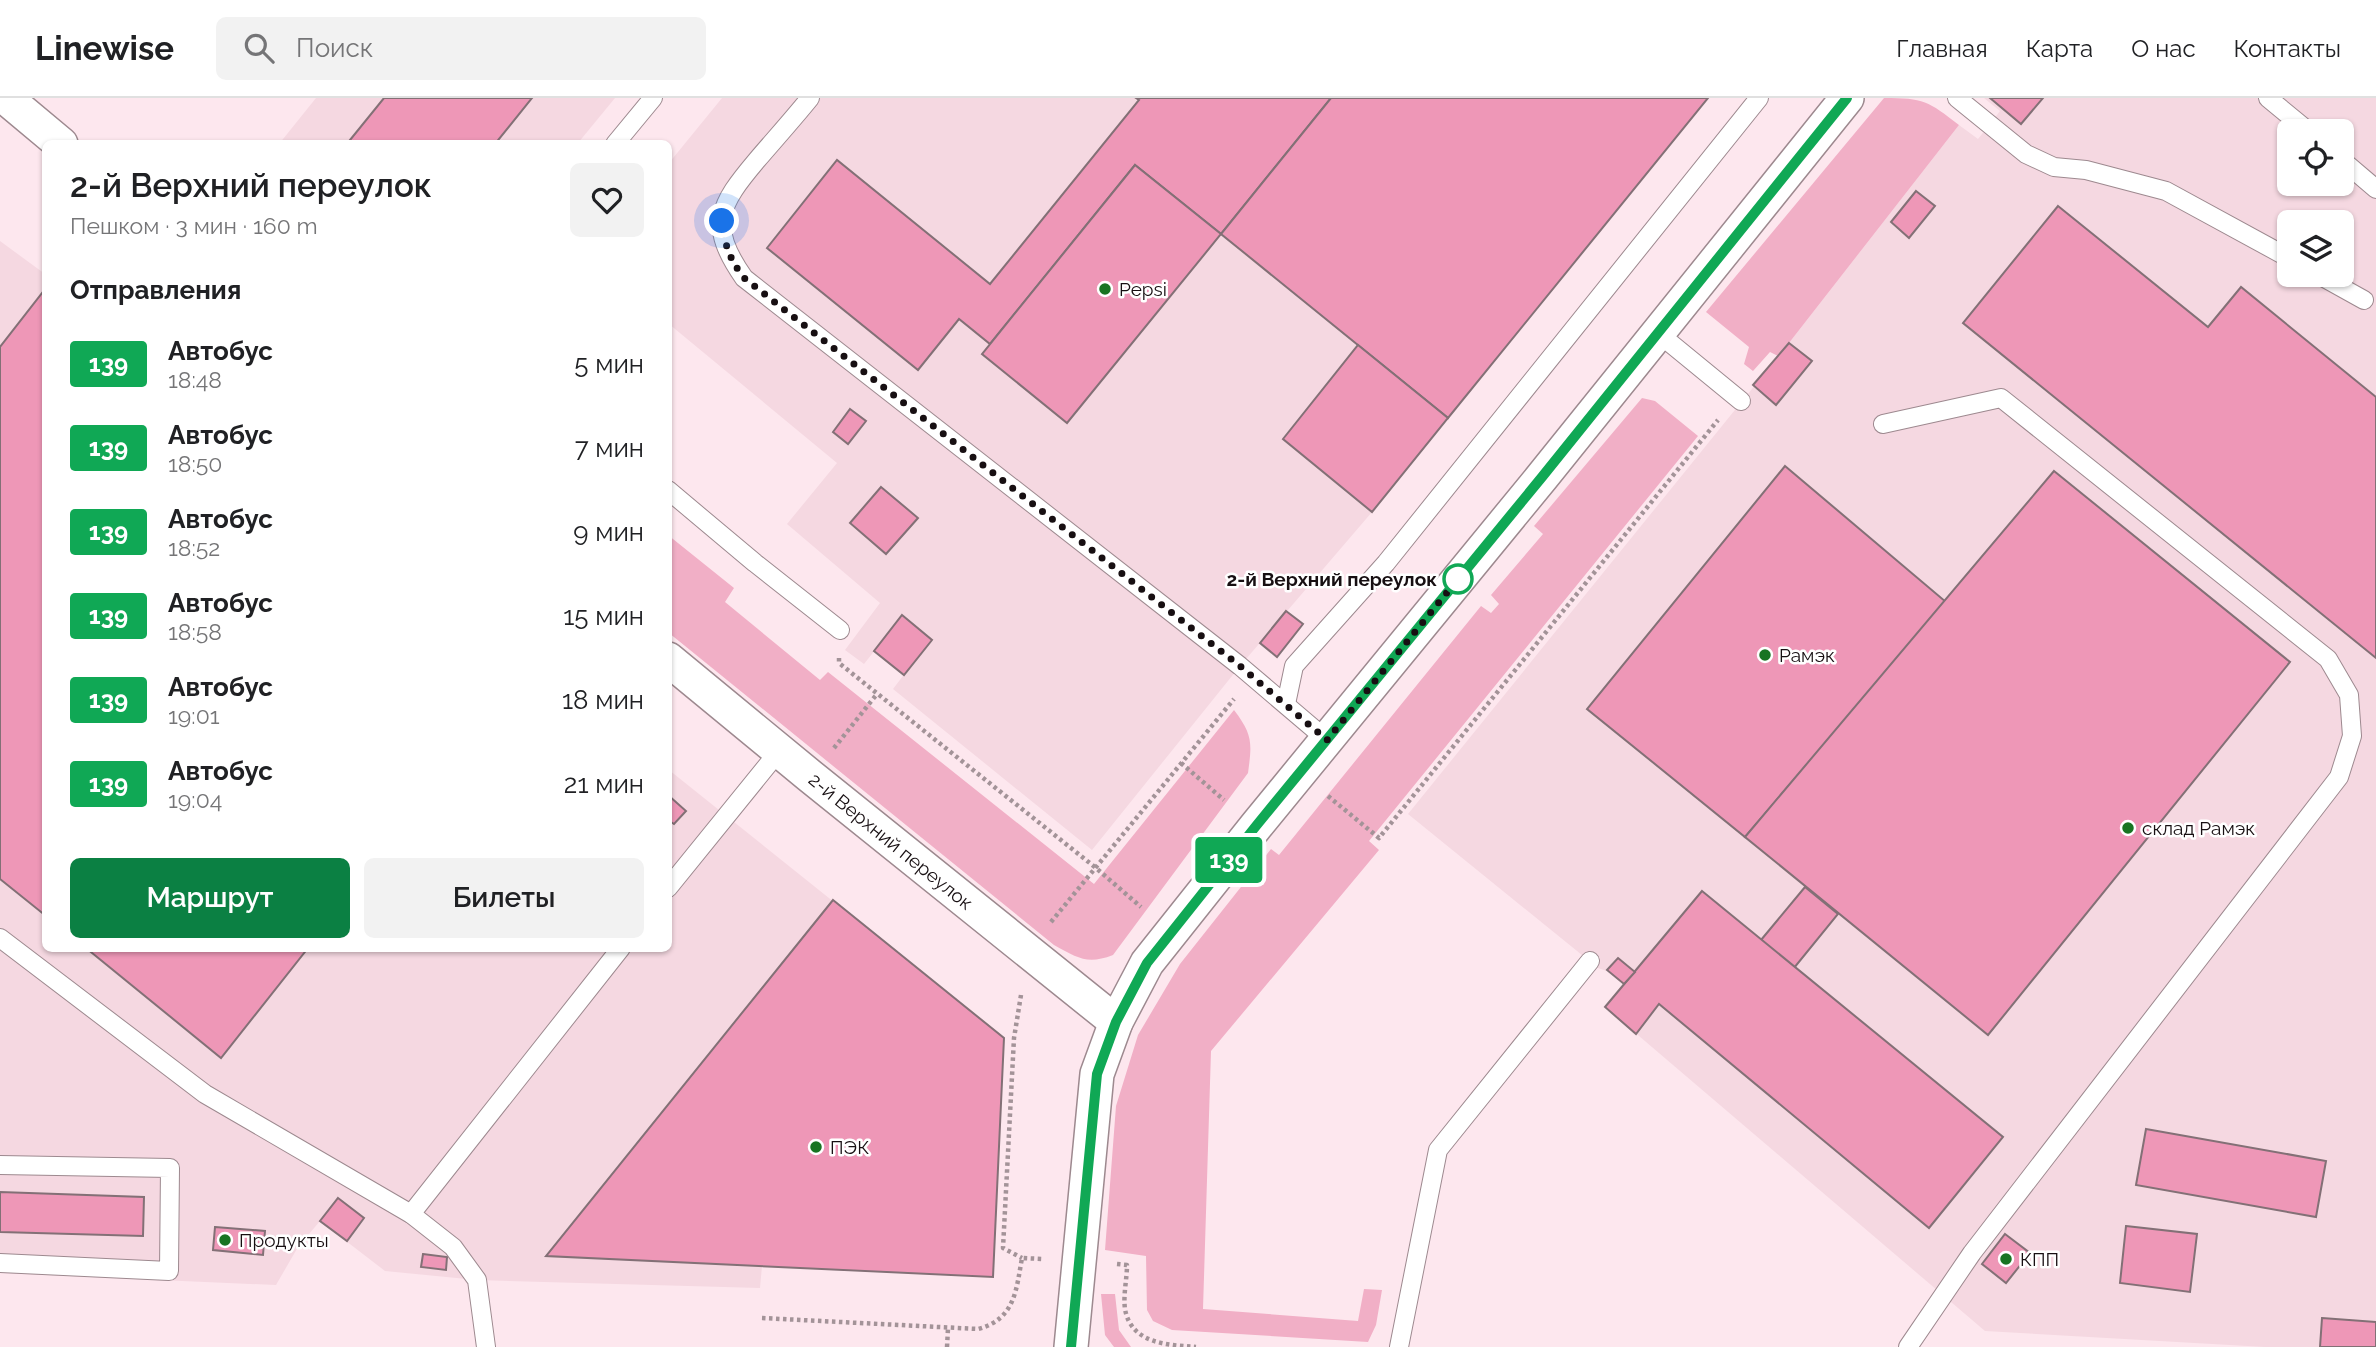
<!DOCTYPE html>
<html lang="ru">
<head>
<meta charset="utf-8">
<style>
	:root { --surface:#fff; --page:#f2f2f2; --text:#202124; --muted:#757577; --line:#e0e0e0; --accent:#0b8043 }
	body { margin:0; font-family:Raleway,sans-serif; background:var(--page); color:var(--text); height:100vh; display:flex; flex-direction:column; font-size:26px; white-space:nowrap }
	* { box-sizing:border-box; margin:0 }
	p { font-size:23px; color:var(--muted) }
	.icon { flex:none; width:38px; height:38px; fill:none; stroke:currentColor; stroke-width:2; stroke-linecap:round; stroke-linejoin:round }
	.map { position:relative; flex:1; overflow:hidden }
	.side { position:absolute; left:42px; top:42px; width:630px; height:812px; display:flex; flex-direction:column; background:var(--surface); border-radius:10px; box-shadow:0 2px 5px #0004 }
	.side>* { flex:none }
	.badge { padding:0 14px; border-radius:5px; font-size:24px; line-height:46px }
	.tools { position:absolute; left:2277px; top:21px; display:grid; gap:14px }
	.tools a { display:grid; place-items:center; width:77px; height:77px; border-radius:10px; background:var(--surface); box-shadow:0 2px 5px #0004; font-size:35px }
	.you { position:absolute; width:35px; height:35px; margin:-18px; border:5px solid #fff; border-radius:50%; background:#1a73e8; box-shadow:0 0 0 10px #1a73e833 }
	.map>.badge { position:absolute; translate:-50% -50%; box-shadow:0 0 0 4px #fff }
	h2 { padding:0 28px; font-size:26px; line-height:63px }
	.round { display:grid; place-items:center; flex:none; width:74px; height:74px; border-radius:10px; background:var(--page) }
	.headline { display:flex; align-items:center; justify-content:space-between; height:119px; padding:0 28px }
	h1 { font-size:33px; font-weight:600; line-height:52px }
	.action { display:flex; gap:14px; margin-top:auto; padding:14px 28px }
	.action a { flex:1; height:80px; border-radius:10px; background:var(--accent); color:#fff; font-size:28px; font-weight:600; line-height:80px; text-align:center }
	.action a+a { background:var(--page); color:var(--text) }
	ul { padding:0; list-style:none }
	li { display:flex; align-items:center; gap:21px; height:84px; padding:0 28px }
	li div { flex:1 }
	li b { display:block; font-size:26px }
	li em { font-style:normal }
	li .badge { min-width:77px; font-weight:700; text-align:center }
	header { display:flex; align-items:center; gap:42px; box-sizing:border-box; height:98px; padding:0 35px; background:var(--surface); border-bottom:2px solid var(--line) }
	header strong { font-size:33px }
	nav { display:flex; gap:38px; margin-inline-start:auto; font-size:24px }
	.search { width:490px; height:63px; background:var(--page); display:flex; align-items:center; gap:18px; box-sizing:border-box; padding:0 24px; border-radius:10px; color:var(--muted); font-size:26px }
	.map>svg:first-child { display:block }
	.built { fill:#f5d8e1; fill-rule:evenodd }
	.green { fill:#f1afc6 }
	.building { fill:#ee97b7; stroke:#837076; stroke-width:2 }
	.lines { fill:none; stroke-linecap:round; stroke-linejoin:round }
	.service-casing { stroke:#9d898f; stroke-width:20 }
	.minor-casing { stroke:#9d898f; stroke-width:36 }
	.path { stroke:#a39398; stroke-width:4.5; stroke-dasharray:3.5 3.5; stroke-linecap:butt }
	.service { stroke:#fff; stroke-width:18 }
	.minor { stroke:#fff; stroke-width:33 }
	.line-casing { stroke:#fff; stroke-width:16 }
	.line { stroke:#10a855; stroke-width:10 }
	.walk { stroke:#170f12; stroke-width:7; stroke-dasharray:0 12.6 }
	.poi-dot { fill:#187422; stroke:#fff; stroke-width:2.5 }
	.stop-dot { fill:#fff; stroke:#10a855; stroke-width:3.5 }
	.labels { text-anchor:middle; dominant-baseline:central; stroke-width:5; stroke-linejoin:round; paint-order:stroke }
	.poi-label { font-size:19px; fill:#170f12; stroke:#fff; text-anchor:start }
	.stop-label { font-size:19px; font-weight:bold; fill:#170f12; stroke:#fff; text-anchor:end }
	.street-label { font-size:19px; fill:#170f12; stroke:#fff }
</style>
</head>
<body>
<header>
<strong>Linewise</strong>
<div class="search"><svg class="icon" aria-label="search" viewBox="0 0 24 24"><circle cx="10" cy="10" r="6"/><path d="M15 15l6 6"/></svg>Поиск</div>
<nav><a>Главная</a><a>Карта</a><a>О нас</a><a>Контакты</a></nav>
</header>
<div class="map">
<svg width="2376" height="1249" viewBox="0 0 2376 1249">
	<rect width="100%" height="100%" fill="#fde7ee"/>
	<g class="built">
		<polygon points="316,0 615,0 578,45 279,46"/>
		<polygon points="722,0 1708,0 1372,414 1240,568 1092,752 893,591 931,541 902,518 864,566 845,552 880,505 787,426 837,365 669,226 669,65"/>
		<path d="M 1984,0 L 2376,0 L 2376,1249 L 2265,1249 L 1985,1233 L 1605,909 L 1624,886 L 1607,873 L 1598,870 L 1408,716 L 1789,245 L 1959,27 L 1978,41 L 1990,26 L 2000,13 ZM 2289,33 L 2342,33 L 2342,86 L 2289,86 ZM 2289,124 L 2342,124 L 2342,177 L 2289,177 Z"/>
		<polygon points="0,143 45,176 46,850 668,850 669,672 1004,940 993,1179 762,1168 760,1190 477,1182 385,1173 320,1123 298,1149 276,1187 0,1175"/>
	</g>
	<g class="green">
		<path d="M 1884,0 C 1924,0 1928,3 1959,27 L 1789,245 L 1778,258 L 1770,254 L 1753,273 L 1744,266 L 1749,249 L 1706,214 Z"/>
		<polygon points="1642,300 1655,303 1698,338 1369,743 1379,752 1211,953 1203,1211 1358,1223 1364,1191 1382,1192 1376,1227 1368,1244 1172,1232 1153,1223 1147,1212 1146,1158 1105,1152 1116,1008 1138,937 1180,866 1271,751 1279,757 1481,508 1491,515 1499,506 1491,497 1543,436 1534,428"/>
		<path d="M 668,437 L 734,490 L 725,504 L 820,582 L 828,574 L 1094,786 L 1234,612 C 1253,637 1252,645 1248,675 L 1113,857 C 1087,867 1078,860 1054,847 L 669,535 Z"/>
		<polygon points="1101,1196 1115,1196 1119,1232 1131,1249 1114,1249 1105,1237"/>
	</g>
	<g class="building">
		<polygon points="384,0 532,0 495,46 354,46 350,42"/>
		<polygon points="1136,0 1331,0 1221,136 1135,67 990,246 959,221 918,272 767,150 837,62 990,186 1139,2"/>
		<polygon points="1331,0 1708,0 1448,320 1221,136"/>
		<polygon points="1990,0 2043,0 2021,26"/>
		<polygon points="1135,67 1221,136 1067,325 982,256"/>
		<polygon points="1916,93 1935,108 1909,140 1891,124"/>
		<polygon points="2058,108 2208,229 2241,189 2376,299 2376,560 1963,225"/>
		<polygon points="46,190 46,818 0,781 0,249"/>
		<polygon points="1789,245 1812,263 1776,307 1753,287"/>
		<polygon points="1358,247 1448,320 1372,414 1283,341"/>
		<polygon points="850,311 866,323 848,346 833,334"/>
		<polygon points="1785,368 1946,504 1745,739 1587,611"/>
		<polygon points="2054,373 2290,564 1988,937 1745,739"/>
		<polygon points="881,389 918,420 886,456 850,425"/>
		<polygon points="1286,513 1303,526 1277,559 1260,545"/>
		<polygon points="902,517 932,542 904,577 874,553"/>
		<polygon points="668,697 686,713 674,726 668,722"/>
		<polygon points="1805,789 1838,816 1794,870 1761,842"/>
		<polygon points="1702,793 2003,1039 1929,1130 1659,906 1636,936 1605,909"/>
		<polygon points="833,802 1004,940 993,1179 546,1158"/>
		<polygon points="86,850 308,850 221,960"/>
		<polygon points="1618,860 1635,874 1624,886 1607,872"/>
		<polygon points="2146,1031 2326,1063 2316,1119 2136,1087"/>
		<polygon points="0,1094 144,1099 143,1138 0,1134"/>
		<polygon points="338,1100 364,1120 347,1143 320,1123"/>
		<polygon points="2126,1128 2197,1136 2190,1194 2120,1185"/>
		<polygon points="215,1129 265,1133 263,1157 213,1152"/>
		<polygon points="2005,1136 2030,1155 2006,1185 1982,1166"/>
		<polygon points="423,1156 447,1159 446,1172 421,1169"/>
		<polygon points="2322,1220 2376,1224 2376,1249 2320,1249"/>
	</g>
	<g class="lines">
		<g class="service-casing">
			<g id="service">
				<path d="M 810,0 C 793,21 775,41 757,62 C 719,107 707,127 744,180 L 1240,568 L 1327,642"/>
				<polyline points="1957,0 2026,56 2054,69 2086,72 2166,93 2289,160"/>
				<polyline points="2268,0 2308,33"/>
				<polyline points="615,46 653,0"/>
				<polyline points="2342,62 2376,91"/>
				<polyline points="2319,177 2364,202"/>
				<polyline points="1658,235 1741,303"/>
				<polyline points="1883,326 2001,300 2328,561 2349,597 2352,638 2339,679 1972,1155 1908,1249"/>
				<polyline points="668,392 755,465 840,532"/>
				<polyline points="1286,606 1294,568 1386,465 1759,0"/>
				<polyline points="668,790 779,653"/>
				<polyline points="0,840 205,996 411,1116 453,1149 477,1182 486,1249"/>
				<polyline points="0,1067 170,1070 169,1173 0,1165"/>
				<polyline points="411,1116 621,850"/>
				<polyline points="1399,1249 1438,1052 1590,863"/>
			</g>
		</g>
		<g class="minor-casing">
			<g id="minor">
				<polyline points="6,0 61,46"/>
				<polyline points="668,561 810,678 1116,924"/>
				<polyline points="1071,1249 1097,976 1116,924 1147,865 1256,728 1542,379 1847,0"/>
			</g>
		</g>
		<g class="path">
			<polyline points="839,560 839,565 1096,770 1141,809"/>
			<polyline points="834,650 877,596"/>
			<polyline points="1181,665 1224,702"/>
			<polyline points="1328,698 1379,740 1718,322"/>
			<polyline points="1051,824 1234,601"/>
			<polyline points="1021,897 1014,940 1003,1150 1022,1160"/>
			<path d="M 1117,1166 L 1127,1167 C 1127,1181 1123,1197 1125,1211 C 1131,1246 1168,1247 1196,1249"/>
			<path d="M 762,1220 L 978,1231 C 1015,1221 1016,1193 1022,1160 L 1042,1161"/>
			<polyline points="947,1249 948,1230"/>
		</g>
		<use href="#service" class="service"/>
		<use href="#minor" class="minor"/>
	</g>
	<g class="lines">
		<g class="line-casing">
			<polyline id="line" points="1071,1249 1097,976 1116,924 1147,865 1256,728 1542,379 1847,0"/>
		</g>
		<use href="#line" class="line"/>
		<path class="walk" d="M 722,123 C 724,146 730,162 744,180 L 1240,568 L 1327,642 L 1458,481"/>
	</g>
	<g class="poi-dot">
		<circle cx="1105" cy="191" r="7"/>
		<circle cx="1765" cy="557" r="7"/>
		<circle cx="2128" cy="730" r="7"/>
		<circle cx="816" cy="1049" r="7"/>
		<circle cx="225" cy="1142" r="7"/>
		<circle cx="2006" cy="1161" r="7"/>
	</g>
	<circle class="stop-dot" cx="1458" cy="481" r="14"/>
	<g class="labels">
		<g class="poi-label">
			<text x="1119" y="191">Pepsi</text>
			<text x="1779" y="557">Рамэк</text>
			<text x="2142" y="730">склад Рамэк</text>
			<text x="830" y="1049">ПЭК</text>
			<text x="239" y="1142">Продукты</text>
			<text x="2020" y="1161">КПП</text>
		</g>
		<g class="stop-label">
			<text x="1437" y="481">2-й Верхний переулок</text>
		</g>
		<g class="street-label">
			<text transform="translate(891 743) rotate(39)">2-й Верхний переулок</text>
		</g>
	</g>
</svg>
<div class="tools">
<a><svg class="icon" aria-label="locate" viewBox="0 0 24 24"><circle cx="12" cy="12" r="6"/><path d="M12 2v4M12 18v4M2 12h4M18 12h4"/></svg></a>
<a><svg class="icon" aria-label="layers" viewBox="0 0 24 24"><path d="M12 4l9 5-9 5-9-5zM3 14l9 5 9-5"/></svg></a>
</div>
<div class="you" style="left:722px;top:123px"></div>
<b class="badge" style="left:1229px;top:762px;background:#10a855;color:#fff">139</b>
<section class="side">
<div class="headline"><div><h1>2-й Верхний переулок</h1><p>Пешком · 3 мин · 160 m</p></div><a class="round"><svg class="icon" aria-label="heart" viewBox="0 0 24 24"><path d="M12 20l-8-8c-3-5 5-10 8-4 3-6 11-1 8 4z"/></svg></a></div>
<h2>Отправления</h2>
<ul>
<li><span class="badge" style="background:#10a855;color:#fff">139</span><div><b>Автобус</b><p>18:48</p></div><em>5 мин</em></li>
<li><span class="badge" style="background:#10a855;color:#fff">139</span><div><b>Автобус</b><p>18:50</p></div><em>7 мин</em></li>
<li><span class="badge" style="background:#10a855;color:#fff">139</span><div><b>Автобус</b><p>18:52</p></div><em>9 мин</em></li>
<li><span class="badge" style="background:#10a855;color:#fff">139</span><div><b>Автобус</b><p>18:58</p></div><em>15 мин</em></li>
<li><span class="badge" style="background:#10a855;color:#fff">139</span><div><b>Автобус</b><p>19:01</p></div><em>18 мин</em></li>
<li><span class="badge" style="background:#10a855;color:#fff">139</span><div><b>Автобус</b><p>19:04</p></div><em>21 мин</em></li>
</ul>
<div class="action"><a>Маршрут</a><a>Билеты</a></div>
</section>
</div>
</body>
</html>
